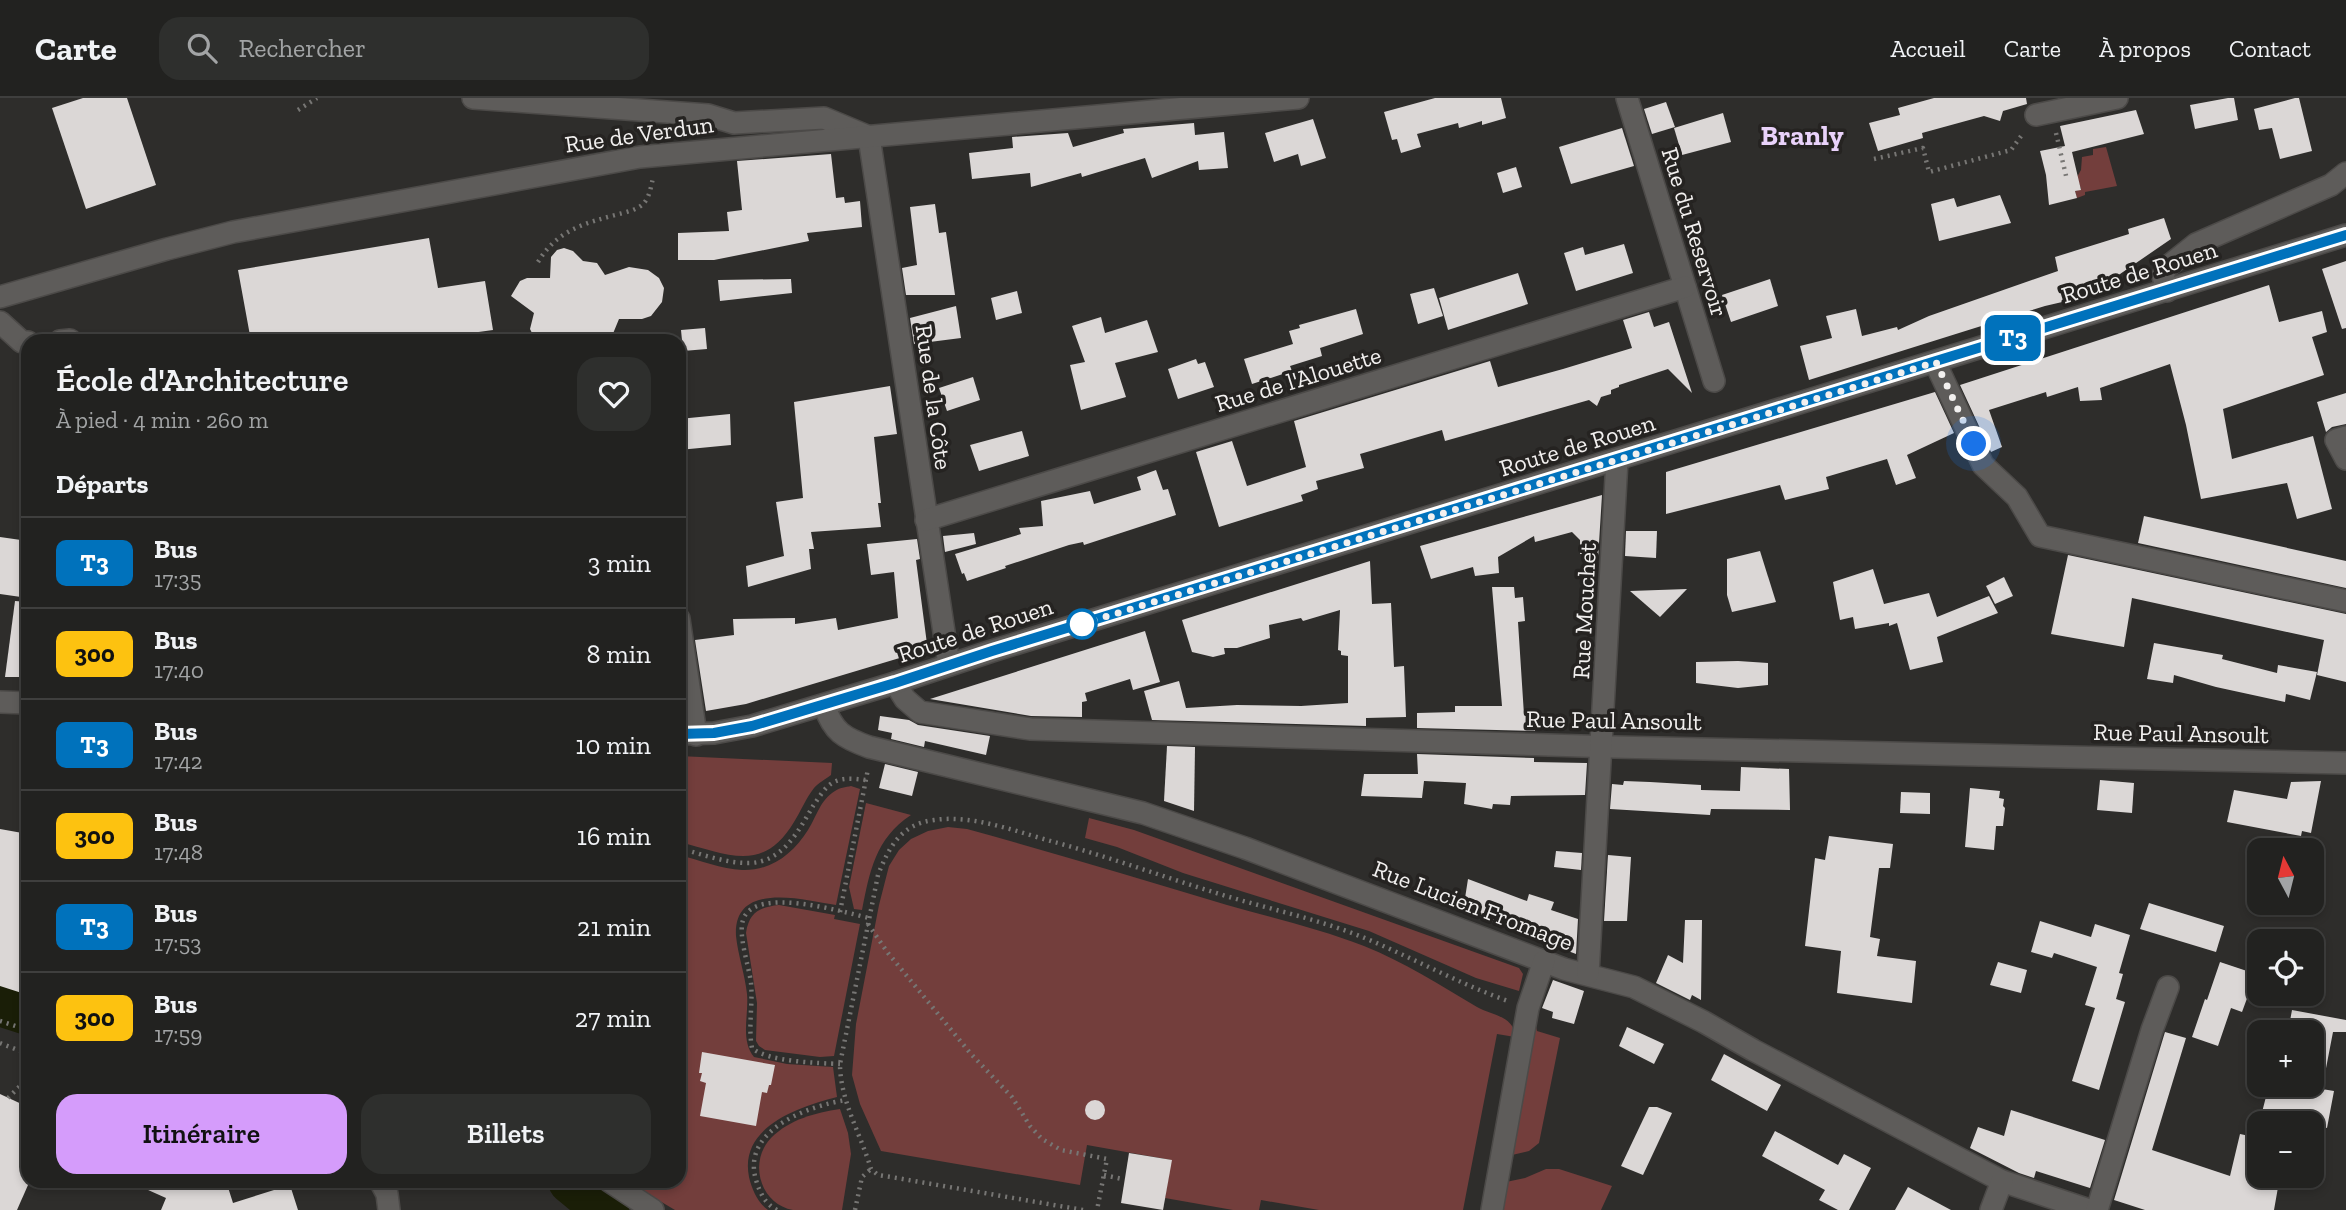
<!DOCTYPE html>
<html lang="fr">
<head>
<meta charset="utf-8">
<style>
	:root { --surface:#222220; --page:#2e2f2d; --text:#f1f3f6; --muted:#a2a4a5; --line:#3f3f3e; --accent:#d59cfb }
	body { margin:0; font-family:"Zilla Slab",serif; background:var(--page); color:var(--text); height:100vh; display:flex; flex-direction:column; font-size:26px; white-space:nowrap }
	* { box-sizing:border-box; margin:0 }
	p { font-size:23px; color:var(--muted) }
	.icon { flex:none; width:38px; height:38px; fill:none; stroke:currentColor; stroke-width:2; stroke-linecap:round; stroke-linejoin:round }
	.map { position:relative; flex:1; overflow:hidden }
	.details { position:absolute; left:21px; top:236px; width:665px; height:854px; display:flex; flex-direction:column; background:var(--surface); border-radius:21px; box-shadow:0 4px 10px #0003,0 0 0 2px var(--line) }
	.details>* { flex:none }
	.badge { padding:0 14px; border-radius:10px; font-size:24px; line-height:46px }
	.needle { width:46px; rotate:353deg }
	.controls { position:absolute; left:2247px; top:740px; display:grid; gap:14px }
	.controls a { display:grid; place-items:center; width:77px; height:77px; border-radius:14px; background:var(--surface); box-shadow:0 4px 10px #0003,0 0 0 2px var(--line); font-size:35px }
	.you { position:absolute; width:35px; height:35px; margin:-18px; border:5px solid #fff; border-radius:50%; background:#1a73e8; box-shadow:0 0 0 10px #1a73e833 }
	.map>.badge { position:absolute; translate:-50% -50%; box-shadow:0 0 0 4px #fff }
	h2 { padding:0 35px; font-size:26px; line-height:63px }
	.round { display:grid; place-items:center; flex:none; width:74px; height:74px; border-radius:21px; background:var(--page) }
	.head { display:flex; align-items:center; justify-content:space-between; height:119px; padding:0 35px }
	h1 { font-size:33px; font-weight:600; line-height:52px }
	.action { display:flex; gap:14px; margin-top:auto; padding:14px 35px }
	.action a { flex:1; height:80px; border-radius:21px; background:var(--accent); color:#111; font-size:28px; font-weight:600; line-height:80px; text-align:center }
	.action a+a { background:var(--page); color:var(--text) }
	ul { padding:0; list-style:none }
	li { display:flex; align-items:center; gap:21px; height:91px; padding:0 35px; border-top:2px solid var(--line) }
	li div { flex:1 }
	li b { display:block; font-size:26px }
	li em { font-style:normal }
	li .badge { min-width:77px; font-weight:700; text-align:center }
	header { display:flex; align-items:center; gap:42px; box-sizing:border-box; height:98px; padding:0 35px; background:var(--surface); border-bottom:2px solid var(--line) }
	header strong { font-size:33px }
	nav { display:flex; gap:38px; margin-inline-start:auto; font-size:24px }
	.search { width:490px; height:63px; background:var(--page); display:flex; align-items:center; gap:18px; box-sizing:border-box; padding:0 24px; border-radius:21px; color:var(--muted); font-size:26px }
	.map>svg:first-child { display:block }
	.green { fill:#733e3c }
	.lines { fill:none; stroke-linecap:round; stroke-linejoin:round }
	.river { stroke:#1a1e07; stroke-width:46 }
	.building { fill:#dbd7d6 }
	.minor-casing { stroke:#4c4a48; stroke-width:24 }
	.path { stroke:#777674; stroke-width:4.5; stroke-dasharray:2 5; stroke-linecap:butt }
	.minor { stroke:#5e5c5a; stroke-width:21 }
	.line-casing { stroke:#fff; stroke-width:16 }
	.line { stroke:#0072bc; stroke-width:10 }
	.walk { stroke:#f2f0ef; stroke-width:7; stroke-dasharray:0 12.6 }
	.stop-dot { fill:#fff; stroke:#0072bc; stroke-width:3.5 }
	.labels { text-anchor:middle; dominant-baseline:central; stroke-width:7; stroke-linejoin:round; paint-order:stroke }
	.street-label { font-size:24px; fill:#f2f0ef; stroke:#252321 }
	.quarter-label { font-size:28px; font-weight:bold; fill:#e9d2fa; stroke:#252321 }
</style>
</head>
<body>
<header>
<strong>Carte</strong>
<div class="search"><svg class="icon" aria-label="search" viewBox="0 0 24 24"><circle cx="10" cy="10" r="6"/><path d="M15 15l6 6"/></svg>Rechercher</div>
<nav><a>Accueil</a><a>Carte</a><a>À propos</a><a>Contact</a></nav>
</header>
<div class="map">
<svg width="2346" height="1112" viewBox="0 0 2346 1112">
	<rect width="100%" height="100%" fill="#2e2d2b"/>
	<g class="green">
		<polygon points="2106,49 2117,88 2085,94 2085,97 2077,100 2075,93 2081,91 2077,79 2081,72 2082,59 2093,57 2093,51"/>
		<path d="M 679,658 L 832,665 L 831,677 C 826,681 818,685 814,690 C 806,700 801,713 794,724 C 763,776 728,756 679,744 Z"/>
		<path d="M 851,688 L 860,691 L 836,807 C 804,802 733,782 736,838 C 738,857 745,877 747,896 C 749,917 740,942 754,959 L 787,966 L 833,969 L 837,999 C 798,1009 739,1029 749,1079 C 752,1092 758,1105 768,1112 L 675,1112 L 626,1083 L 679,1083 L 679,757 C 699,762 722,771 742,772 C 771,773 793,756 808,732 C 817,718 820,702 835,693 C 839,690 846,689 851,688 Z"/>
		<path d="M 866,705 L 911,717 C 875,741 870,773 862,812 L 854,811 L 849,789 Z"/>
		<polygon points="1089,720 1134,732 1519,870 1523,876 1519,893 1476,880 1369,833 1183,775 1117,749 1085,740"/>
		<path d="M 948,729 L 967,731 C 1054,755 1141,781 1227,807 C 1273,820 1320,831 1364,848 C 1404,864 1440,887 1477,909 C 1491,917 1515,918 1515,939 L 1497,936 L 1463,1112 L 1319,1112 L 1261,1102 L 1259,1112 L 1233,1112 L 1165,1100 L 1171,1062 L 1087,1047 L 1080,1087 L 881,1053 L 860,1006 L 852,977 L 856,926 L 879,807 L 889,768 L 899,752 L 911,741 L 928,733 Z"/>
		<path d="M 779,807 L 835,817 L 834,821 L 860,826 L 834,958 L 820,959 L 765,952 L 759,948 L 756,943 L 757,905 L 746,835 C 749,814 760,809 779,807 Z"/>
		<polygon points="1536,929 1537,933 1560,940 1539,1045 1529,1053 1512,1057"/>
		<path d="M 840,1011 L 848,1035 L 851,1056 L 842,1112 C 826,1112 808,1112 793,1112 C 760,1106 748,1064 771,1040 C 790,1021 815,1015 840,1011 Z"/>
		<polygon points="1546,1071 1559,1071 1612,1088 1601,1112 1501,1112 1506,1084 1525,1080"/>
	</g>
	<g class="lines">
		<g class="river">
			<polyline points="0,905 28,914"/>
			<polyline points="571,1083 606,1112"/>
		</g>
	</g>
	<g class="building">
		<polygon points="83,0 127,0 156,87 86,111 52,10"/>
		<polygon points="1435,0 1501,0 1506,20 1482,27 1482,23 1459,30 1458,25 1417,36 1421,49 1401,55 1397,41 1392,42 1384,14"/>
		<polygon points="1934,0 2026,0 2027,6 2003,13 2000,23 1984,18 1922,35 1923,40 1878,53 1869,25 1900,17 1898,10"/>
		<polygon points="2228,0 2234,0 2238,22 2195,31 2190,7"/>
		<polygon points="2295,0 2299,0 2312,53 2280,61 2272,30 2259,32 2254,11"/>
		<polygon points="1666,4 1675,29 1652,36 1644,11"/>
		<polygon points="2136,12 2144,36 2072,54 2081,92 2075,93 2077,100 2049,107 2046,77 2040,53 2065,48 2060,28"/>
		<polygon points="1723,15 1731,44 1682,57 1674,30"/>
		<polygon points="1313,21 1326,60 1301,68 1298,56 1274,64 1265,35"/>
		<polygon points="1194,25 1195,37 1224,34 1228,70 1199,72 1198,63 1152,80 1145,60 1082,79 1081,75 1031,89 1030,75 972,81 969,55 1013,50 1012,39 1068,35 1073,49 1124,35 1123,31"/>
		<polygon points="1622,30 1634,68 1571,86 1559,49"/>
		<polygon points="831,56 836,100 844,99 845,105 860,103 862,129 807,135 809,143 714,162 678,162 678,135 729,133 727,114 742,112 737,63"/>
		<polygon points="1516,69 1522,89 1503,95 1497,75"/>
		<polygon points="2000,97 2011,125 1939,143 1931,106 1954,100 1957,109"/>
		<polygon points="935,106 939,135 946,134 955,197 906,197 902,170 917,167 910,109"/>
		<polygon points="2164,120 2171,141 2088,198 2045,208 1809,282 1800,248 1832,240 1826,218 1856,211 1862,238 1897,229 1898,232 1929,218 2058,173 2055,159 2129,136 2128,131"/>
		<polygon points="429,140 438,190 485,183 493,232 464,236 465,240 446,243 251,243 238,172"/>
		<polygon points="1624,146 1633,175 1576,193 1564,155 1583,149 1585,157"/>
		<polygon points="564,150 573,153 583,163 597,165 605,177 629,169 648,172 659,180 664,190 662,204 651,218 642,221 619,221 612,238 605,242 541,243 534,239 530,231 534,215 511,198 520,183 527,180 550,180 551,159 557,152"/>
		<polygon points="2346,163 2346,230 2342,231 2322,171"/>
		<polygon points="1518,175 1528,206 1448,232 1439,200"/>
		<polygon points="791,181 792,195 720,203 718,182"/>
		<polygon points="1770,181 1778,208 1731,224 1722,197"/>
		<polygon points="2269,187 2279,224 2322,213 2327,234 2312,239 2324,277 2223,311 2232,361 2313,338 2332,411 2297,421 2287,385 2201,401 2186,327 2170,266 2100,290 2102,302 2080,303 2078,289 2047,299 2046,294 1989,312 2002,349 1991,354 1960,287"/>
		<polygon points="1434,190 1443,218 1418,226 1410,196"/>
		<polygon points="1017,193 1022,215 996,222 991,200"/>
		<polygon points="956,208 961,240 914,246 910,220"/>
		<polygon points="1356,211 1363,236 1320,250 1322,258 1290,268 1292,273 1252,286 1244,261 1293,246 1289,233 1300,230 1299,227"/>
		<polygon points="1649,214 1654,229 1669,224 1692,295 1668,271 1619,287 1619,289 1611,292 1611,296 1601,299 1597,308 1589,302 1445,343 1442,332 1360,356 1364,370 1316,383 1318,391 1301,397 1303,403 1219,429 1196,354 1232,343 1247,388 1306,369 1294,323 1490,263 1498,289 1563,271 1632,250 1623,222"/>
		<polygon points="1101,219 1105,235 1147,222 1158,254 1115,265 1126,299 1081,312 1070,267 1085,264 1072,228"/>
		<polygon points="705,230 707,251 683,253 681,232"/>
		<polygon points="1196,261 1198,266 1205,264 1214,289 1178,301 1168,271"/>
		<polygon points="973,279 980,302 947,313 939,290"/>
		<polygon points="890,288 897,336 874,339 881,405 878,405 881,429 811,434 814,451 809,451 811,471 748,489 746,468 784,458 776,404 803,400 794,304"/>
		<polygon points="1935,294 1954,335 1907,357 1916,380 1896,387 1887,361 1826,379 1829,391 1785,402 1780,387 1666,416 1666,374"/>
		<polygon points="2346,295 2346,326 2332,329 2326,334 2317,304"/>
		<polygon points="730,316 731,347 679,352 679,321"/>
		<polygon points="1022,333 1029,358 979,373 970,347"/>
		<polygon points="1156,372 1163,392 1168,391 1176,417 1084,447 1083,444 1069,447 1005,468 1006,470 967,483 964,475 962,476 955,456 1021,436 1019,430 1043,428 1041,403 1090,393 1094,406 1141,392 1137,379"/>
		<polygon points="1602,397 1598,461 1593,456 1580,456 1580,442 1572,434 1535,444 1534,438 1498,459 1499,475 1475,478 1473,469 1431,481 1420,448"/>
		<polygon points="2144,418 2346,463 2346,490 2138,445"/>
		<polygon points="1626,433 1657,433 1656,460 1625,458"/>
		<polygon points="974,435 976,446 945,454 943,438"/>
		<polygon points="0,439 28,443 28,500 0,496"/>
		<polygon points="917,441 920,461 916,462 927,546 923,553 746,606 706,613 695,542 734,537 733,521 795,520 795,526 836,520 838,532 898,520 894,474 871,477 867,446"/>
		<polygon points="1760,453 1776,504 1732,514 1727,497 1727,461"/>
		<polygon points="2068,457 2346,516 2346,584 2317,577 2324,542 2132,500 2124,549 2051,536"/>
		<polygon points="1370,463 1372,506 1391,505 1394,569 1404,568 1406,619 1366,620 1366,628 1152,622 1144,593 1179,583 1186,610 1237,607 1301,608 1348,605 1348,558 1341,557 1341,553 1338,552 1340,512 1303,523 1301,520 1269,527 1270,540 1237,550 1224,550 1225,556 1213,559 1192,554 1182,522"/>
		<polygon points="1873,471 1884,506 1929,495 1937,519 1989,498 1998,515 1937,539 1943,564 1910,572 1897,525 1889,528 1889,525 1855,531 1853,519 1840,522 1833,484"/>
		<polygon points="2004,479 2013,498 1995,506 1986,488"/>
		<polygon points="1492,489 1514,489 1515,500 1523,499 1525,523 1518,524 1524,617 1535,617 1535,633 1417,630 1417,615 1455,614 1455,608 1502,608"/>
		<polygon points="1687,491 1660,519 1630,493"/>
		<polygon points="15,503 28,504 28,579 5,579"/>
		<polygon points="1145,533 1160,584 1133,592 1130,581 1085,595 1087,603 1082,604 1082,619 1031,618 930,601"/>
		<polygon points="2154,545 2223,557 2222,561 2277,575 2278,567 2317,574 2310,602 2286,596 2285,604 2216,589 2174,577 2173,585 2147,581"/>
		<polygon points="1738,563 1768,565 1768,587 1738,590 1696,585 1696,564"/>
		<polygon points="880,618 909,622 918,627 990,638 986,657 925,643 924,649 891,641 892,635 878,632"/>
		<polygon points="1167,648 1195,649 1194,713 1164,703"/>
		<polygon points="1417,656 1534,660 1534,664 1587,665 1585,697 1511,698 1510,707 1493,706 1492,711 1464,706 1466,685 1424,683 1422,700 1361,698 1364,676 1418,676"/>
		<polygon points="885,666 918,674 912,698 879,690"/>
		<polygon points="1741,669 1789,671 1790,712 1711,711 1710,717 1610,711 1612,686 1623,687 1624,683 1650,684 1701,687 1701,692 1740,693"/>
		<polygon points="2100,682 2134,685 2132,715 2097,712"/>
		<polygon points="2321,683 2311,735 2302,733 2301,738 2227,724 2234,692 2287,701 2291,684"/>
		<polygon points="1970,690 2000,693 1999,700 2004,701 2003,708 2005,710 2003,728 1996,728 1994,752 1965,749"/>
		<polygon points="1901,694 1930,695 1930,716 1900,715"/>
		<polygon points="0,731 28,736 28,897 0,888"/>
		<polygon points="1829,738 1893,746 1890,770 1879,770 1870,839 1880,841 1877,858 1916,863 1912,905 1837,895 1841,853 1805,848 1815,760 1825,762"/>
		<polygon points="1556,753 1582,755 1581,772 1554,769"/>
		<polygon points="1608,757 1631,759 1627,823 1604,823"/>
		<polygon points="1468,781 1527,803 1529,796 1554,804 1551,812 1578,821 1576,856 1463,813"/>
		<polygon points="2149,805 2224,828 2216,854 2140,831"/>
		<polygon points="1685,822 1702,822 1701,902 1692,897 1690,902 1656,885 1668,857 1683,865"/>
		<polygon points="2040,823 2091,839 2095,826 2130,837 2119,875 2123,876 2116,901 2125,904 2099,992 2072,983 2095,910 2085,907 2097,869 2054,855 2052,860 2031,854"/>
		<polygon points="1998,864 2027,872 2021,895 1990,887"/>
		<polygon points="2220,864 2256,876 2242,914 2231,910 2218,948 2192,939 2205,901 2207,902"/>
		<polygon points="1553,882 1584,893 1574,926 1552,920 1553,914 1542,910"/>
		<polygon points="2292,912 2346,922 2346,934 2333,934 2322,991 2334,993 2327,1030 2312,1026 2259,1026 2269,987 2312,987 2312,934 2288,934"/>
		<polygon points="1627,929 1664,946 1654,966 1619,948"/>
		<polygon points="2165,934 2186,940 2152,1052 2230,1078 2240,1036 2259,1040 2259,1078 2280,1078 2274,1112 2145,1112 2114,1102"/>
		<polygon points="702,954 775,967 771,987 769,987 767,995 762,994 756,1028 700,1018 706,985 700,983 702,975 699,975"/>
		<polygon points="1724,956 1781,987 1767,1013 1711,982"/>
		<polygon points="0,996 28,1009 28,1087 17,1112 0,1112"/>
		<circle cx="1095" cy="1012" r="10"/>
		<polygon points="1649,1009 1657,1009 1672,1015 1643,1077 1621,1068"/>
		<polygon points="2011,1012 2105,1042 2090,1090 2036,1073 2034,1080 2019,1075 1970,1050 1978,1029 2004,1038"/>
		<polygon points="1775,1033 1838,1067 1844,1056 1871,1070 1849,1112 1838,1112 1819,1102 1825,1092 1762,1058"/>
		<polygon points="1129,1055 1172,1062 1163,1112 1121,1105"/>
		<polygon points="128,1083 226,1083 233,1105 290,1087 298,1112 161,1112 166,1100"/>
		<polygon points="1908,1089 1951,1112 1895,1112"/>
	</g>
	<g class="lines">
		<g class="minor-casing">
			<g id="minor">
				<polyline points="473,0 708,17 734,25 824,20 867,38"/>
				<polyline points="1627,0 1714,283"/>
				<polyline points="2036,17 2117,0"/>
				<polyline points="869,39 949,567"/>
				<polyline points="2167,193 2163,178 2166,170 2196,146 2331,87 2346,75"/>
				<polyline points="0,199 167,151 233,134 640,59 1298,0"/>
				<polyline points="0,224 22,244 28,244"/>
				<polyline points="60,243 70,242"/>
				<polyline points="1935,264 1983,367 2017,399 2040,438 2346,503"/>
				<polyline points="2346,339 2336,342 2346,361"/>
				<polyline points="926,422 1685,189"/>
				<polyline points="679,521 696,637"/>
				<polyline points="895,585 905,601 920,614 1030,631 1614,649 2346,665"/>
				<polyline points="0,604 28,605"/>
				<path d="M 824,607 C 833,634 844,640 869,649 L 1143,715 L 1245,750 L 1564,871 L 1634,889 L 1704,924 L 1753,952 L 2002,1083 L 2089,1112"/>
				<polyline points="679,636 714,635 752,628 895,585 992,553 2346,137"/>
				<polyline points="1588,876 1617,362"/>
				<polyline points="380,1083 387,1096 389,1112"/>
				<polyline points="609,1083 653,1112"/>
				<polyline points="1492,1112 1528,910 1544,863"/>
				<polyline points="1991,1112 2002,1083"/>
				<polyline points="2097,1112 2152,932 2168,889"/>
			</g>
		</g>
		<g class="path">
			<polyline points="298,12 317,0"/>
			<polyline points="2056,35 2067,82"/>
			<polyline points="1874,61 1923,50 1929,74 2011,52 2024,34"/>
			<path d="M 538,164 C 557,132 585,125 619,116 C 627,114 639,111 644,105 C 650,98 651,88 653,80"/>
			<path d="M 679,750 C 701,756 725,765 748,765 C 782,765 798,734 813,708 C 819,700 825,688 834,684 C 844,679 856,681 866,682"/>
			<polyline points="840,814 868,671"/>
			<polyline points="868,826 888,855 971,956 1012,999 1030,1028 1042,1041 1061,1052 1107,1061 1097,1112"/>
			<polyline points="0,923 28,932"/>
			<polyline points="0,945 28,956"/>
			<path d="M 840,966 C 818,965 768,964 752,950 C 748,929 753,907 751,885 C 749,868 738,838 743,822 C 754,787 843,814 869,820"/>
			<polyline points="8,1000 28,980"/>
			<polyline points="1104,1077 1122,1081"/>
			<path d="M 777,1112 C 765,1106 760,1095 756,1082 C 741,1032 808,1008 846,1002"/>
			<polyline points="855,1112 862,1079 871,1071"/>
			<path d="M 1083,1112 L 891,1079 L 878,1077 L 871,1071 C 861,1037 840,1002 840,966 L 878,777 C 889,749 901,726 934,722 C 975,716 1019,735 1058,745 C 1115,761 1170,781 1226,798 C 1273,812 1322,822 1367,841 C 1415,861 1460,886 1508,903"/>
		</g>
		<use href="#minor" class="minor"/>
	</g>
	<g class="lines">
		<g class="line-casing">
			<polyline id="line" points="679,636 714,635 752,628 895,585 992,553 2346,137"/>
		</g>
		<use href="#line" class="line"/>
		<polyline class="walk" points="1082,526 1936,264 1974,346"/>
	</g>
	<circle class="stop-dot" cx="1082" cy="526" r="14"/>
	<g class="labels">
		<g class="street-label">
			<text transform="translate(639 36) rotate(-8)">Rue de Verdun</text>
			<text transform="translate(1695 134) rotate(73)">Rue du Reservoir</text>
			<text transform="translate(2139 174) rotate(-17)">Route de Rouen</text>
			<text transform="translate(1298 281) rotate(-17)">Rue de l'Alouette</text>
			<text transform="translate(934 299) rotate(82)">Rue de la Côte</text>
			<text transform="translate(1577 347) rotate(-17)">Route de Rouen</text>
			<text transform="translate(1584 513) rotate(-87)">Rue Mouchet</text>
			<text transform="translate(975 532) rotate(-18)">Route de Rouen</text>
			<text transform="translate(1614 622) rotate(1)">Rue Paul Ansoult</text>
			<text transform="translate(2181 635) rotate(1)">Rue Paul Ansoult</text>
			<text transform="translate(1473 807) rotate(21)">Rue Lucien Fromage</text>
		</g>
		<g class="quarter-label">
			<text x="1802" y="37">Branly</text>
		</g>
	</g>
</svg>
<div class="controls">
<a><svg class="needle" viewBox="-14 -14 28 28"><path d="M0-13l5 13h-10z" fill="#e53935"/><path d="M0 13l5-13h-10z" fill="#a2a4a5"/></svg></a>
<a><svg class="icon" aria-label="locate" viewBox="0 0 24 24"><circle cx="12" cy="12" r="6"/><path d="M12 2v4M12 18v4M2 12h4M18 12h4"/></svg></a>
<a>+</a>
<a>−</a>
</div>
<div class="you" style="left:1974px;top:346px"></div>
<b class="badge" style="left:2013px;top:240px;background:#0072bc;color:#fff">T3</b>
<section class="details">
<div class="head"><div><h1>École d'Architecture</h1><p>À pied · 4 min · 260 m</p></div><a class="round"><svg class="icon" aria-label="heart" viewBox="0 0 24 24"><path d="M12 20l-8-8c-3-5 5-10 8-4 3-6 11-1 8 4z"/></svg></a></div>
<h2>Départs</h2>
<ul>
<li><span class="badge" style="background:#0072bc;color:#fff">T3</span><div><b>Bus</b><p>17:35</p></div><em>3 min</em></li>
<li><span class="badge" style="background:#fdc210;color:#111">300</span><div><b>Bus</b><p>17:40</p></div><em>8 min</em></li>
<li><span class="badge" style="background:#0072bc;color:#fff">T3</span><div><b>Bus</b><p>17:42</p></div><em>10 min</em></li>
<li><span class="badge" style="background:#fdc210;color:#111">300</span><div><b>Bus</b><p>17:48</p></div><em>16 min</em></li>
<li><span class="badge" style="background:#0072bc;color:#fff">T3</span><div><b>Bus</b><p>17:53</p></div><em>21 min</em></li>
<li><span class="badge" style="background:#fdc210;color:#111">300</span><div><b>Bus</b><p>17:59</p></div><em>27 min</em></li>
</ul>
<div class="action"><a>Itinéraire</a><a>Billets</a></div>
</section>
</div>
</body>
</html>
